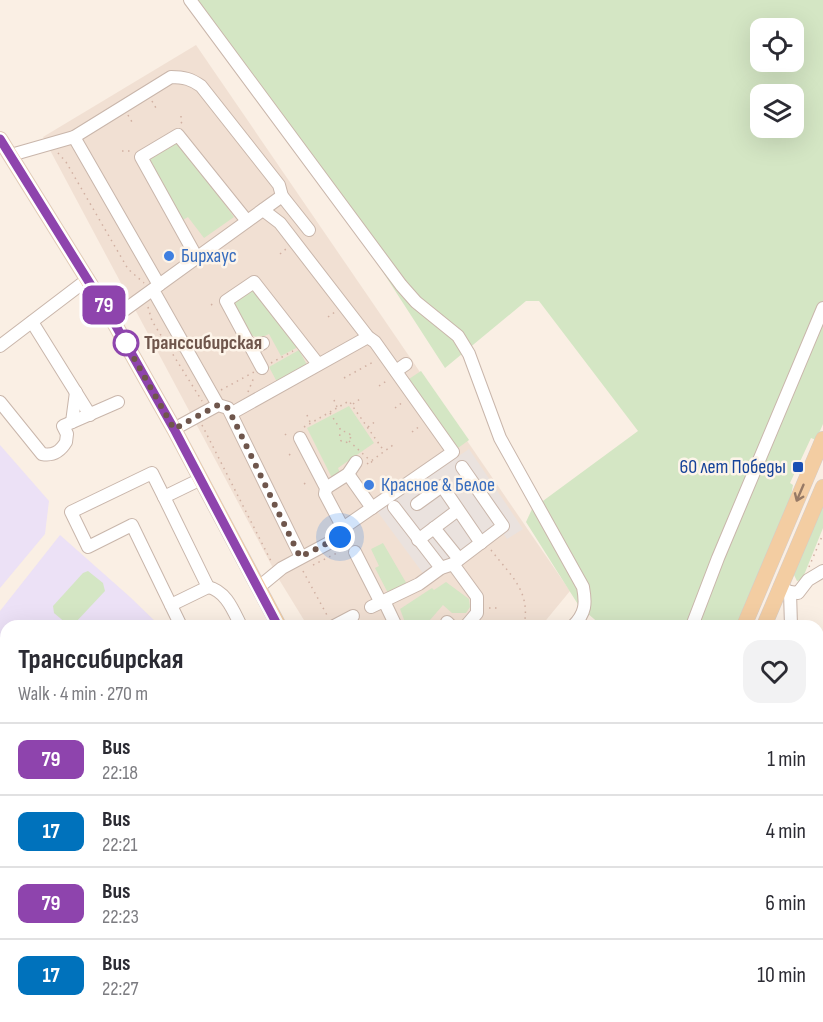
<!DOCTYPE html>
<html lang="en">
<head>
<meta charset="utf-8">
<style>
	:root { --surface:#fff; --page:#f2f2f3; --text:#2b2b33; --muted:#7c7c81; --line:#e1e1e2 }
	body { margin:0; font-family:"Sofia Sans Condensed",sans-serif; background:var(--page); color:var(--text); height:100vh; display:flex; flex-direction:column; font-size:22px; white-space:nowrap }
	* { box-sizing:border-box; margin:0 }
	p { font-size:20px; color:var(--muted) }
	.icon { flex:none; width:33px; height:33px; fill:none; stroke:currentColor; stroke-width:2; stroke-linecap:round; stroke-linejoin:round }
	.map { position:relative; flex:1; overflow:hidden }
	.side { position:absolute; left:0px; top:620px; width:824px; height:404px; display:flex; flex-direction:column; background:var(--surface); border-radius:18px 18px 0 0; box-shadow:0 6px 24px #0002 }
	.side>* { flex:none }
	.badge { padding:0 12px; border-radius:9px; font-size:21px; line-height:39px }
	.buttons { position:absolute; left:750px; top:18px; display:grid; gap:12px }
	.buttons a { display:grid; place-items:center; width:54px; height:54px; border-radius:12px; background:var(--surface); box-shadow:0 6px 24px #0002; font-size:30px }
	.you { position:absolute; width:30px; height:30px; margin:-15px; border:4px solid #fff; border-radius:50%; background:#1a73e8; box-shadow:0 0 0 9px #1a73e833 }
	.map>.badge { position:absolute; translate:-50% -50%; box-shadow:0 0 0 3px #fff }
	.round { display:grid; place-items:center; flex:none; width:63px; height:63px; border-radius:18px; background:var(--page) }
	.overview { display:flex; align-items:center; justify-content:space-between; height:102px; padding:0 18px }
	h1 { font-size:28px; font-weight:700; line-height:45px }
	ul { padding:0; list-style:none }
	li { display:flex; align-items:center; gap:18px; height:72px; padding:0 18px; border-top:2px solid var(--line) }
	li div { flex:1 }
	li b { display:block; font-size:22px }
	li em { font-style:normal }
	li .badge { min-width:66px; font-weight:700; text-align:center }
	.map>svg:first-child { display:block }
	.residential { fill:#f1e0d3 }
	.industrial { fill:#eae2de }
	.education { fill:#ece1f6 }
	.green { fill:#d4e6c4; fill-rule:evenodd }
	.water { fill:#badfe1; stroke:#a2cfd2; stroke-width:1.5 }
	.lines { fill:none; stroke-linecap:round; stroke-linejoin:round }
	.minor-casing { stroke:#c9b6ab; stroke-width:14 }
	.major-casing { stroke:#d4ccc9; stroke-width:16 }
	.path { stroke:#d1b0a2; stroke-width:1.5; stroke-dasharray:1.5 4.5; stroke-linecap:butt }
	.minor { stroke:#fff; stroke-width:12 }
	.major { stroke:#f3cda2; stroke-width:15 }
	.oneway { stroke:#977a66 }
	.line-casing { stroke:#fff; stroke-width:14 }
	.line { stroke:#8e44ad; stroke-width:9 }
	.walk { stroke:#6f564c; stroke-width:6; stroke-dasharray:0 10.8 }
	.shop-dot { fill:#3f7fe0; stroke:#fdf4e9; stroke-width:2 }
	.stop-dot { fill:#fff; stroke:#8e44ad; stroke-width:3 }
	.transit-dot { fill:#1a4fb4; stroke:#fdf4e9; stroke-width:2 }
	.labels { text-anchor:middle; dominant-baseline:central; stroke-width:5; stroke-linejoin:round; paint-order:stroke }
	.shop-label { font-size:20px; fill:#366cbe; stroke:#fdf4e9; text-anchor:start }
	.stop-label { font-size:20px; font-weight:bold; fill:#6f564c; stroke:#fdf4e9; text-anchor:start }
	.transit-label { font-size:20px; fill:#164399; stroke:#fdf4e9; text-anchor:end }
</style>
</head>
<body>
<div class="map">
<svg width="823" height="1022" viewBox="0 0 823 1022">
	<rect width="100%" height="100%" fill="#faefe4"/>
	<g class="residential">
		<polygon points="196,45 570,591 542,625 307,625 280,581 43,137"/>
		<polygon points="0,785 6,792 6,931 0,938"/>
	</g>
	<polygon class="industrial" points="469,449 523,529 507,539 497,524 444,565 425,576 377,511"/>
	<g class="education">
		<polygon points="0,445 49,501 45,534 0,588"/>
		<polygon points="60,535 130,597 159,625 6,626 6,783 0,776 0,611"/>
	</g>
	<g class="green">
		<path d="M 198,0 L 823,0 L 823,424 L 816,440 L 811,438 L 790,483 L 793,485 L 790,501 L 737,625 L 601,625 L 579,606 L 526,522 L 532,509 L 638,431 L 539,301 L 526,301 L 445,368 L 297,139 ZM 760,28 L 794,28 L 794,62 L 760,62 ZM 760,94 L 794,94 L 794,128 L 760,128 Z"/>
		<polygon points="176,141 220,193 218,195 234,217 204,238 188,217 183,220 151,164 150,158"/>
		<polygon points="253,290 257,294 298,347 281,356 269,334 260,338 250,335 234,307 235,300 248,291"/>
		<polygon points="299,350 307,365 277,382 269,367"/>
		<polygon points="421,371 469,440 458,448 409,379"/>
		<polygon points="349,406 374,443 338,468 340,473 332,478 307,428"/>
		<polygon points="823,505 823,528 802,580 797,581 793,573"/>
		<polygon points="383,543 408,586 389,595 375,568 379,566 371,549"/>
		<polygon points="88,571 103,583 105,591 75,623 67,624 54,613 53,606 83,573"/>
		<polygon points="446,582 469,599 470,607 466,613 452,613 443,605 430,620 436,625 406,625 400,609 432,588 434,590"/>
		<polygon points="6,642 6,703 0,710 0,649"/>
	</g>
	<polygon class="water" points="6,962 6,1017 191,1017 192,1022 0,1022 0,967"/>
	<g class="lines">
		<g class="minor-casing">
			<g id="minor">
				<path d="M 190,0 L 401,285 L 416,302 L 458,336 L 469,354 L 500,438 L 583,587 C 586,603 586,613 573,626"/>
				<polyline points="74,137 159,285"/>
				<path d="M 11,155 L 74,137 L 171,77 C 184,77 191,79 201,86 L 279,185 L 282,196 L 309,230"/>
				<polyline points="197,258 141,157 178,135 247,221"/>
				<polyline points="153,290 218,405"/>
				<polyline points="112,319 282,196"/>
				<polyline points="32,322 90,415"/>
				<polyline points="0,346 88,279"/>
				<polyline points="252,349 263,343"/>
				<polyline points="262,368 226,301 254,282 318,364"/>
				<polyline points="396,371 406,364"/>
				<path d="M 0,402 L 42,454 C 53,456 60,452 66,442 L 67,434 L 63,426 L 118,402"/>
				<polyline points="232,413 368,337"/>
				<polyline points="72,422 76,392"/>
				<polyline points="174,429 218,405 228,408 301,557"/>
				<polyline points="300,438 326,488 325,494 343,528"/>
				<polyline points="348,474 372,508"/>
				<polyline points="326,488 348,474 356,462"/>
				<polyline points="164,497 208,587 171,605"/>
				<polyline points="417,504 442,486 481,543"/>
				<polyline points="394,507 441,568"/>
				<polyline points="434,528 459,559"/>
				<polyline points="418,540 458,510"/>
				<polyline points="355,552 381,603"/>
				<polyline points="453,564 477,597 477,613 466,626"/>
				<path d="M 208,587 C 226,591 233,610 241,626"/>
				<polyline points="259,587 282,568 340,537 343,528 453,452 375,342 368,337 280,223 263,210"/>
				<polyline points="780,587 790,592 798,593 808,580 823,571"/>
				<polyline points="790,592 791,626"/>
				<polyline points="384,601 396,626"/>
				<polyline points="371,607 419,584 441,568 453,564 503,526 462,467"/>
				<polyline points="447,622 451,626"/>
				<polyline points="181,626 132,525 88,547 71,512 152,473 164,497 201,479"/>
				<polyline points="334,626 353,616"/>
				<polyline points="692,626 718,558 823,308"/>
				<polyline points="0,889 6,883"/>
				<polyline points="256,1017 260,1022"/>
				<polyline points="354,1017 358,1022"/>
				<polyline points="372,1022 376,1017"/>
				<polyline points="511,1022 513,1017"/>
				<polyline points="633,1022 635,1017"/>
			</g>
		</g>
		<g class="major-casing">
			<g id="major">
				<polyline points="0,139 112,319 174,429 279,626"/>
				<polyline points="744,626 823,439"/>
				<polyline points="764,626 823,487"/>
				<polyline points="311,1022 315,1017"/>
			</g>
		</g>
		<g class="path">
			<polyline points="152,101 156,108"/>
			<polyline points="128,115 132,122"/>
			<polyline points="181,116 181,122 184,126"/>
			<polyline points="122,151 131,151"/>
			<polyline points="58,153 66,162 128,269 144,283"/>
			<polyline points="280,254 286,249"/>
			<polyline points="211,305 216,302"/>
			<polyline points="148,307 152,321 202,401"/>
			<polyline points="328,317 335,312"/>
			<polyline points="271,363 293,351"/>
			<polyline points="344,378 375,361"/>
			<polyline points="379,386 388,380"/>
			<polyline points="221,390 254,372"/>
			<polyline points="248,392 254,377"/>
			<polyline points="334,400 337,407"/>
			<polyline points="353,404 360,399"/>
			<polyline points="395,408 403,402"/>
			<polyline points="330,413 342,432"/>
			<polyline points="307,415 310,422"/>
			<polyline points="202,425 272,563"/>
			<polyline points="304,427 349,401 384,451"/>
			<polyline points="368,427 376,421"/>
			<circle cx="345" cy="437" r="5.5"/>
			<polyline points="412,432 420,426"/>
			<polyline points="285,434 287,436 289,435"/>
			<polyline points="349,441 375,465"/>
			<polyline points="289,455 294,452"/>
			<polyline points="367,464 393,445"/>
			<polyline points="304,484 309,481"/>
			<path d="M 491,550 C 511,576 531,591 524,626"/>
			<polyline points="313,565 343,550"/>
			<polyline points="809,567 823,534"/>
			<polyline points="303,571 328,617"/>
			<polyline points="489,608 498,608"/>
			<polyline points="373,626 383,621"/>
			<polyline points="0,944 6,938"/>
			<polyline points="203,1017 204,1022"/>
			<polyline points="330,1022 335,1017"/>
		</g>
		<use href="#minor" class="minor"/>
		<use href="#major" class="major"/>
	</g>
	<defs><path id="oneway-shaft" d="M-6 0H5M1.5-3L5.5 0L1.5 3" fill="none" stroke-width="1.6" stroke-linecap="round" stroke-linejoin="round" transform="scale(1.5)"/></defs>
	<use class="oneway" href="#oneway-shaft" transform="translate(800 493) rotate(113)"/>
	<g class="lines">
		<g class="line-casing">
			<polyline id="line" points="0,139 112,319 174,429 278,626"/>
		</g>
		<use href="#line" class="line"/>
		<polyline class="walk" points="126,343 122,337 174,429 218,405 228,408 300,557 340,537"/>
	</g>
	<g class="shop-dot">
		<circle cx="169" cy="256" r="6"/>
		<circle cx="369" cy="485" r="6"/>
	</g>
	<circle class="stop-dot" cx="126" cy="343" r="12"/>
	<rect class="transit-dot" x="792" y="461" width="12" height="12" rx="3"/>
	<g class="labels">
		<g class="shop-label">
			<text x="181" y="256">Бирхаус</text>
			<text x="381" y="485">Красное &amp; Белое</text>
		</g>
		<g class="stop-label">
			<text x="144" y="343">Транссибирская</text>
		</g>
		<g class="transit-label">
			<text x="786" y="467">60 лет Победы</text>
		</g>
	</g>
</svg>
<div class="buttons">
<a><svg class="icon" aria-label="locate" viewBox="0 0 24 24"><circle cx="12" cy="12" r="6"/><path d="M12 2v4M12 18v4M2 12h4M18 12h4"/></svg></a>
<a><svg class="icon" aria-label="layers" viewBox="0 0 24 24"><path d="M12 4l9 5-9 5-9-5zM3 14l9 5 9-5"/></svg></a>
</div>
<div class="you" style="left:340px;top:537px"></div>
<b class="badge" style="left:104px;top:305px;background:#8e44ad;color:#fff">79</b>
<section class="side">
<div class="overview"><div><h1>Транссибирская</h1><p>Walk · 4 min · 270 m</p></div><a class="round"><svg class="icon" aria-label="heart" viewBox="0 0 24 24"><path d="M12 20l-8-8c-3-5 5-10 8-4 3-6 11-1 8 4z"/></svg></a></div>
<ul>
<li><span class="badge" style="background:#8e44ad;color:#fff">79</span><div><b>Bus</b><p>22:18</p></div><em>1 min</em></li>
<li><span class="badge" style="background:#0072bc;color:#fff">17</span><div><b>Bus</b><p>22:21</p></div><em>4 min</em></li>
<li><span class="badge" style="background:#8e44ad;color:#fff">79</span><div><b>Bus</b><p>22:23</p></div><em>6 min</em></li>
<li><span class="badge" style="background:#0072bc;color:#fff">17</span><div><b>Bus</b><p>22:27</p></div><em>10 min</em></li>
</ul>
</section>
</div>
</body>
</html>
